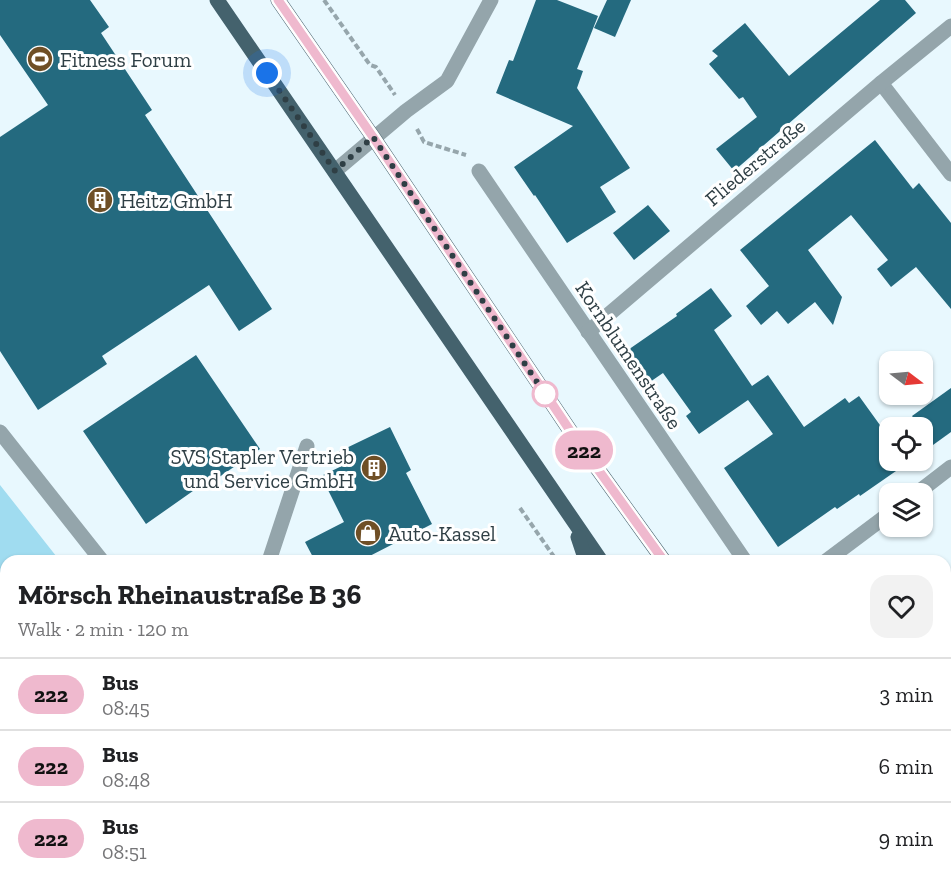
<!DOCTYPE html>
<html lang="en">
<head>
<meta charset="utf-8">
<style>
	:root { --surface:#fff; --page:#f2f2f2; --text:#202124; --muted:#757577; --line:#e0e0e0 }
	body { margin:0; font-family:"Zilla Slab",serif; background:var(--page); color:var(--text); height:100vh; display:flex; flex-direction:column; font-size:22px; white-space:nowrap }
	* { box-sizing:border-box; margin:0 }
	p { font-size:20px; color:var(--muted) }
	.icon { flex:none; width:33px; height:33px; fill:none; stroke:currentColor; stroke-width:2; stroke-linecap:round; stroke-linejoin:round }
	.map { position:relative; flex:1; overflow:hidden }
	.sheet { position:absolute; left:0px; top:555px; width:951px; height:330px; display:flex; flex-direction:column; background:var(--surface); border-radius:18px 18px 0 0; box-shadow:0 2px 4px #0004 }
	.sheet>* { flex:none }
	.badge { padding:0 12px; border-radius:20px; font-size:21px; line-height:39px }
	.needle { width:39px; rotate:106deg }
	.controls { position:absolute; left:879px; top:351px; display:grid; gap:12px }
	.controls a { display:grid; place-items:center; width:54px; height:54px; border-radius:12px; background:var(--surface); box-shadow:0 2px 4px #0004; font-size:30px }
	.you { position:absolute; width:30px; height:30px; margin:-15px; border:4px solid #fff; border-radius:50%; background:#1a73e8; box-shadow:0 0 0 9px #1a73e833 }
	.map>.badge { position:absolute; translate:-50% -50%; box-shadow:0 0 0 3px #fff }
	.round { display:grid; place-items:center; flex:none; width:63px; height:63px; border-radius:18px; background:var(--page) }
	.headline { display:flex; align-items:center; justify-content:space-between; height:102px; padding:0 18px }
	h1 { font-size:28px; font-weight:700; line-height:45px }
	ul { padding:0; list-style:none }
	li { display:flex; align-items:center; gap:18px; height:72px; padding:0 18px; border-top:2px solid var(--line) }
	li div { flex:1 }
	li b { display:block; font-size:22px }
	li em { font-style:normal }
	li .badge { min-width:66px; font-weight:700; text-align:center }
	.map>svg:first-child { display:block }
	.green { fill:#a0dcf0 }
	.building { fill:#246a7f }
	.lines { fill:none; stroke-linecap:round; stroke-linejoin:round }
	.path { stroke:#96a6ac; stroke-width:4; stroke-dasharray:6 3; stroke-linecap:butt }
	.minor { stroke:#94a5ab; stroke-width:15 }
	.major { stroke:#44626d; stroke-width:15 }
	.line-casing { stroke:#fff; stroke-width:14 }
	.line { stroke:#efb9ce; stroke-width:9 }
	.walk { stroke:#2f3f45; stroke-width:6; stroke-dasharray:0 10.8 }
	.stop-dot { fill:#fff; stroke:#efb9ce; stroke-width:3 }
	.labels { text-anchor:middle; dominant-baseline:central; stroke-width:6; stroke-linejoin:round; paint-order:stroke }
	.poi-label { font-size:21px; fill:#2f3f45; stroke:#fff; text-anchor:start }
	.street-label { font-size:21px; fill:#2f3f45; stroke:#fff }
</style>
</head>
<body>
<div class="map">
<svg width="951" height="885" viewBox="0 0 951 885">
	<rect width="100%" height="100%" fill="#e8f8fe"/>
	<g class="green">
		<polygon points="0,485 60,561 6,561 6,741 0,746"/>
		<polygon points="747,879 790,879 794,885 751,885"/>
	</g>
	<g class="building">
		<polygon points="0,0 90,0 109,27 101,33 152,110 145,115 272,309 239,331 209,285 102,356 107,364 38,410 0,351 0,137 48,105 0,35"/>
		<polygon points="536,0 557,0 598,16 577,69 583,71 577,88 630,168 600,187 616,212 567,243 535,195 534,196 514,167 573,126 496,93 509,60 513,61"/>
		<polygon points="607,0 631,0 615,37 594,28"/>
		<polygon points="880,0 905,0 916,13 734,171 716,149 757,117 743,97 739,99 709,64 718,56 712,51 745,23 789,76"/>
		<polygon points="875,140 913,189 919,183 951,223 951,309 916,267 891,287 877,269 888,260 851,215 808,250 842,297 833,325 815,302 788,324 777,311 761,325 746,306 769,286 740,250"/>
		<polygon points="648,205 670,231 634,260 613,233"/>
		<polygon points="711,288 732,316 714,330 752,386 768,375 804,427 845,398 849,403 859,396 890,439 890,461 896,471 860,496 859,494 837,509 835,507 778,547 724,468 773,434 748,400 699,434 686,416 691,412 663,373 647,384 625,352 677,316 676,314"/>
		<polygon points="196,355 260,449 212,482 210,479 146,524 83,431"/>
		<polygon points="951,388 951,432 933,445 912,416"/>
		<polygon points="390,427 411,470 406,473 432,524 360,561 315,561 305,542 344,522 321,476 344,465 338,452"/>
	</g>
	<g class="lines">
		<g class="path">
			<polyline points="324,0 370,65 376,67 395,95"/>
			<polyline points="417,129 424,142 466,155"/>
			<polyline points="520,508 557,561"/>
			<polyline points="923,879 927,885"/>
			<polyline points="312,885 321,879"/>
			<polyline points="933,885 942,879"/>
		</g>
		<g class="minor">
			<polyline points="881,83 951,174"/>
			<polyline points="335,171 406,111 447,81 491,0"/>
			<polyline points="479,171 745,561"/>
			<polyline points="588,332 881,83 951,26"/>
			<polyline points="0,432 102,561"/>
			<polyline points="916,494 951,467"/>
			<polyline points="269,561 307,446"/>
			<polyline points="826,561 890,513"/>
			<polyline points="945,849 951,858"/>
			<polyline points="351,879 355,885"/>
			<polyline points="511,879 515,885"/>
			<polyline points="367,885 376,879"/>
		</g>
		<g class="major">
			<polyline points="217,0 601,561"/>
			<polyline points="278,0 373,137 571,432 664,561"/>
			<polyline points="578,537 586,561"/>
			<polyline points="819,879 823,885"/>
			<polyline points="884,879 888,885"/>
		</g>
	</g>
	<g class="lines">
		<g class="line-casing">
			<polyline id="line" points="278,0 373,137 571,432 664,561"/>
		</g>
		<use href="#line" class="line"/>
		<polyline class="walk" points="267,73 335,171 373,137 545,394"/>
	</g>
	<defs>
		<g id="stadium-disc" transform="scale(1.35)"><circle r="9.5" fill="#6f4f26" stroke="#fff"/><path d="M0-5a6.5 5 0 1 0 0 10a6.5 5 0 1 0 0-10ZM-3.5-1.8h7v3.6h-7Z" fill="#fff"/></g>
		<g id="building-disc" transform="scale(1.35)"><circle r="9.5" fill="#6f4f26" stroke="#fff"/><path d="M-4-6H4V6H1V3H-1V6H-4ZM-2.5-4.3h1.7v1.8h-1.7ZM.8-4.3h1.7v1.8H.8ZM-2.5-1h1.7V.8h-1.7ZM.8-1h1.7V.8H.8Z" fill="#fff"/></g>
		<g id="shop-disc" transform="scale(1.35)"><circle r="9.5" fill="#6f4f26" stroke="#fff"/><path d="M-5-2.5h2.3a2.7 3.5 0 0 1 5.4 0H5L5.5 6h-11ZM-1.5-2.5h3a1.5 2.3 0 0 0-3 0Z" fill="#fff"/></g>
	</defs>
	<g fill-rule="evenodd">
		<use href="#stadium-disc" x="40" y="59"/>
		<use href="#building-disc" x="100" y="200"/>
		<use href="#building-disc" x="374" y="468"/>
		<use href="#shop-disc" x="368" y="533"/>
	</g>
	<circle class="stop-dot" cx="545" cy="394" r="12"/>
	<g class="labels">
		<g class="poi-label">
			<text x="60" y="59">Fitness Forum</text>
			<text x="120" y="200">Heitz GmbH</text>
			<text x="354" y="456" text-anchor="end">SVS Stapler Vertrieb<tspan x="354" dy="24">und Service GmbH</tspan></text>
			<text x="388" y="533">Auto-Kassel</text>
		</g>
		<g class="street-label">
			<text transform="translate(755 162) rotate(-40)">Fliederstraße</text>
			<text transform="translate(629 355) rotate(56)">Kornblumenstraße</text>
		</g>
	</g>
</svg>
<div class="controls">
<a><svg class="needle" viewBox="-14 -14 28 28"><path d="M0-13l5 13h-10z" fill="#e53935"/><path d="M0 13l5-13h-10z" fill="#757577"/></svg></a>
<a><svg class="icon" aria-label="locate" viewBox="0 0 24 24"><circle cx="12" cy="12" r="6"/><path d="M12 2v4M12 18v4M2 12h4M18 12h4"/></svg></a>
<a><svg class="icon" aria-label="layers" viewBox="0 0 24 24"><path d="M12 4l9 5-9 5-9-5zM3 14l9 5 9-5"/></svg></a>
</div>
<div class="you" style="left:267px;top:73px"></div>
<b class="badge" style="left:584px;top:450px;background:#efb9ce;color:#111">222</b>
<section class="sheet">
<div class="headline"><div><h1>Mörsch Rheinaustraße B 36</h1><p>Walk · 2 min · 120 m</p></div><a class="round"><svg class="icon" aria-label="heart" viewBox="0 0 24 24"><path d="M12 20l-8-8c-3-5 5-10 8-4 3-6 11-1 8 4z"/></svg></a></div>
<ul>
<li><span class="badge" style="background:#efb9ce;color:#111">222</span><div><b>Bus</b><p>08:45</p></div><em>3 min</em></li>
<li><span class="badge" style="background:#efb9ce;color:#111">222</span><div><b>Bus</b><p>08:48</p></div><em>6 min</em></li>
<li><span class="badge" style="background:#efb9ce;color:#111">222</span><div><b>Bus</b><p>08:51</p></div><em>9 min</em></li>
</ul>
</section>
</div>
</body>
</html>
